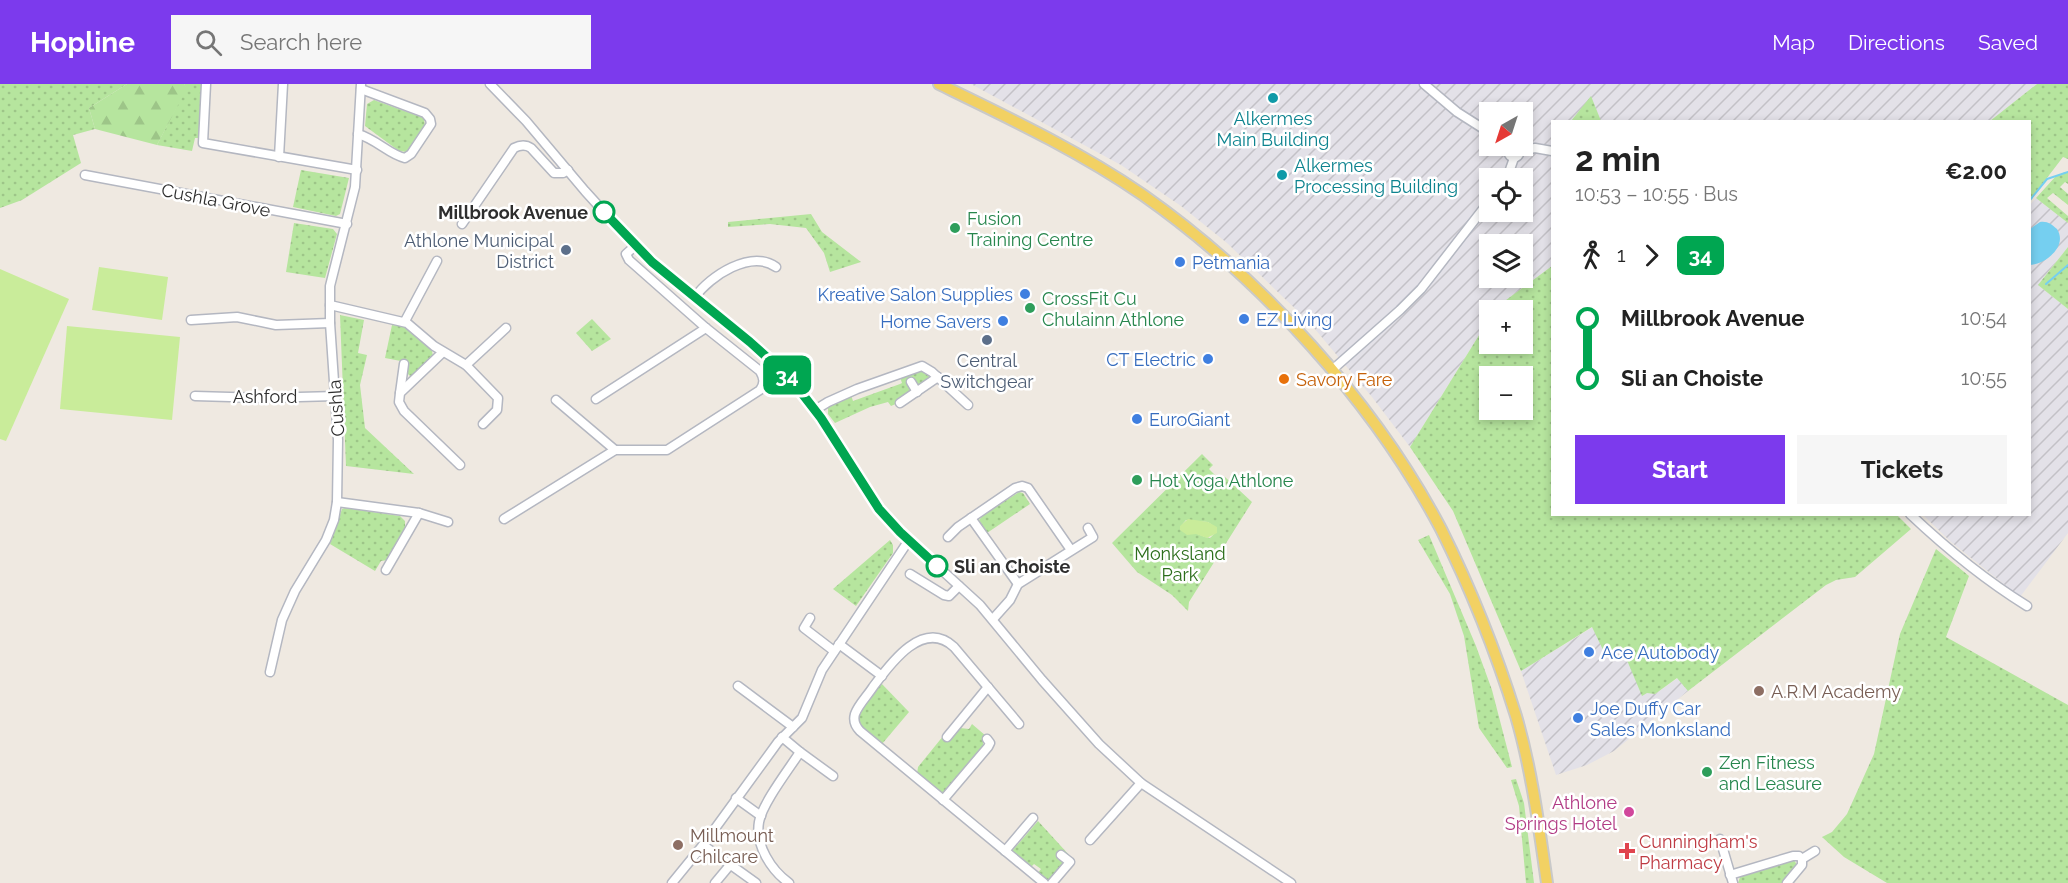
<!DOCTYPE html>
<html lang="en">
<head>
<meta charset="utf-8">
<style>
	:root { --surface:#fff; --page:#f6f6f6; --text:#222; --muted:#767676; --accent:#7c3aed }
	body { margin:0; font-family:Raleway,sans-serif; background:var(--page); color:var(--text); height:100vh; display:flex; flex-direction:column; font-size:22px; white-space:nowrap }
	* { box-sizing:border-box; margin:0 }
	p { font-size:20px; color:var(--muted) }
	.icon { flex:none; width:33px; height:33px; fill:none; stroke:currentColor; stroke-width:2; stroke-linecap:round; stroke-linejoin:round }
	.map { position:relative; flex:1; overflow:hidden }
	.drawer { position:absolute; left:1551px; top:36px; width:480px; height:396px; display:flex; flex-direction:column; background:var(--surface); border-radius:0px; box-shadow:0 3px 9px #0003 }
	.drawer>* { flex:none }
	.badge { padding:0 12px; border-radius:9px; font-size:21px; line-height:39px }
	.needle { width:39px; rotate:219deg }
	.fabs { position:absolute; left:1479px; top:18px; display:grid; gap:12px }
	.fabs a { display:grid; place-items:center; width:54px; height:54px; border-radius:0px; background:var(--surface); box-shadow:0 3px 9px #0003; font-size:30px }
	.map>.badge { position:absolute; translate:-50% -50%; box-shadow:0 0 0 3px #fff }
	.legs { display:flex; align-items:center; gap:9px; height:66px; padding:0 24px; font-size:20px }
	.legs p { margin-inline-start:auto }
	.summary { display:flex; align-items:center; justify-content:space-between; height:102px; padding:0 24px }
	h1 { font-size:33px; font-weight:700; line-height:45px }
	.cta { display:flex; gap:12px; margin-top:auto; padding:12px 24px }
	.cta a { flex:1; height:69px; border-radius:0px; background:var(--accent); color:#fff; font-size:24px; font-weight:700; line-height:69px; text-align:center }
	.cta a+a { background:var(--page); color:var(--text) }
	ul { padding:0 24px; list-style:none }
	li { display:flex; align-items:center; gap:21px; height:60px; font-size:22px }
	li i { display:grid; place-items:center; width:9px; height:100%; margin:0 8px; background:currentColor }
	li i::after { content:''; width:15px; height:15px; margin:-8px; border:4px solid; border-radius:50%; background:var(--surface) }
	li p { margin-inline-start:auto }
	li:first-child i { background:linear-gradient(#0000 50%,currentColor 0) }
	li:last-child i { background:linear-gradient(currentColor 50%,#0000 0) }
	header { display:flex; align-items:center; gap:36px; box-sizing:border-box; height:84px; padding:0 30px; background:var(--accent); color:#fff }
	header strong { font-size:28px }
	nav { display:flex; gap:33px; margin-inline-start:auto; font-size:21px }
	.search { width:420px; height:54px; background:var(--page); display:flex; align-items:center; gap:15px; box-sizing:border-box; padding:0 21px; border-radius:0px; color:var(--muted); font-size:22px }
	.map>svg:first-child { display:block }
	.industrial { fill:url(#industrial-furrows); fill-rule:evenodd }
	.green { fill:url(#green-dots); fill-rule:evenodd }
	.forest { fill:url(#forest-firs) }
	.pitch { fill:#c9ec9a }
	.water { fill:#75cff0 }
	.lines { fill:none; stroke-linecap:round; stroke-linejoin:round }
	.stream { stroke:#75cff0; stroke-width:2 }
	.minor-casing { stroke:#b4b7c1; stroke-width:11 }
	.major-casing { stroke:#c9c9c9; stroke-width:14 }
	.minor { stroke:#fff; stroke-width:8 }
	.major { stroke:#f2d163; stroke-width:10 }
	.line-1-casing { stroke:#fff; stroke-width:14 }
	.line-1 { stroke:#00a651; stroke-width:9 }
	.culture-dot { fill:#0f9aa8; stroke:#fff; stroke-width:2 }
	.stop-1-dot { fill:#fff; stroke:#00a651; stroke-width:3 }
	.leisure-dot { fill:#2e9e5b; stroke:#fff; stroke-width:2 }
	.service-dot { fill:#5c6f8a; stroke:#fff; stroke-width:2 }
	.shop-dot { fill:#3f7fe0; stroke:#fff; stroke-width:2 }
	.food-dot { fill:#e8710a; stroke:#fff; stroke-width:2 }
	.education-dot { fill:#8d6e63; stroke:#fff; stroke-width:2 }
	.hotel-dot { fill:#d1479c; stroke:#fff; stroke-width:2 }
	.health-dot { fill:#e0444e; stroke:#fff; stroke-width:2 }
	.labels { text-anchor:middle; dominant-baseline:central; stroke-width:5; stroke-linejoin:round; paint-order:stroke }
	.culture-label { font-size:18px; fill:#0d838f; stroke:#fff }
	.street-label { font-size:18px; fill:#2e2e2e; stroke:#fff }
	.stop-label { font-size:18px; font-weight:bold; fill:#2e2e2e; stroke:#fff; text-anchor:end }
	.leisure-label { font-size:18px; fill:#27864d; stroke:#fff; text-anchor:start }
	.service-label { font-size:18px; fill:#4e5e75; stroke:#fff; text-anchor:end }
	.shop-label { font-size:18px; fill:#366cbe; stroke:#fff; text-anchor:start }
	.food-label { font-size:18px; fill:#c56008; stroke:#fff; text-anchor:start }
	.park-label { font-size:18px; fill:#2c6e1b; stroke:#fff }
	.education-label { font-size:18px; fill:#785e54; stroke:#fff; text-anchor:start }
	.hotel-label { font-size:18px; fill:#b23c85; stroke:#fff; text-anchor:end }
	.health-label { font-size:18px; fill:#be3a42; stroke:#fff; text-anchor:start }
</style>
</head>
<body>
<header>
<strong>Hopline</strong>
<div class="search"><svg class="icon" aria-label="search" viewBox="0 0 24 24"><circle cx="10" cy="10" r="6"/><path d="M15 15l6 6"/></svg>Search here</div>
<nav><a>Map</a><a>Directions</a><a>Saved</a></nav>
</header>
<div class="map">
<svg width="2068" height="799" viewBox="0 0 2068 799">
	<defs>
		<pattern id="industrial-furrows" width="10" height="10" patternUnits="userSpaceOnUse" patternTransform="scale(1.5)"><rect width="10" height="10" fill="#e3e1e8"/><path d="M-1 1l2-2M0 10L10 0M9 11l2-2" fill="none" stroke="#c3c1c7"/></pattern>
		<pattern id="green-dots" width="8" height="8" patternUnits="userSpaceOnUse" patternTransform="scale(1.5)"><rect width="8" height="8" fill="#b6e59e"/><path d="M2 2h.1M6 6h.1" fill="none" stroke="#9dc588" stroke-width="1.8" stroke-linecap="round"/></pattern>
		<pattern id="forest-firs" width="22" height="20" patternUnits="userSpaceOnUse" patternTransform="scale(1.5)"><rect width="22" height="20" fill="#b6e59e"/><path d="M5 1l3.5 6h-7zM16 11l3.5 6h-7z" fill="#9dc588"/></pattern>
	</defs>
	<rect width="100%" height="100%" fill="#efe9e1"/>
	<g class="industrial">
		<path d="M 971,0 L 2037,0 L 1990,37 L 1552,38 L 1552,182 L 1498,222 L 1495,226 L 1490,226 L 1489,235 L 1410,363 L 1372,313 L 1309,238 L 1227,159 L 1181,122 L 1121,81 ZM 1490,28 L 1522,28 L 1522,62 L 1490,62 ZM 1490,94 L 1522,94 L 1522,128 L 1490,128 ZM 1490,160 L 1522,160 L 1522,194 L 1490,194 Z"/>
		<polygon points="2036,114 2068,139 2068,163 2038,201 2068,225 2068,449 2020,513 1951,458 1923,431 2030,430 2030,121"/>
		<polygon points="1593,543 1620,562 1647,609 1655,610 1678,594 1688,607 1614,667 1587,681 1556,691 1521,587"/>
	</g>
	<g class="green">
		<polygon points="0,0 127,0 89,24 95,45 73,51 81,79 22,116 0,124"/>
		<polygon points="184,0 203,0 201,54 195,54 192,67 157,61 186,4"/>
		<polygon points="2037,0 2068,0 2068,75 2063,73 2030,116 2030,38 1990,37"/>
		<polygon points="1591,12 1601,37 1571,37"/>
		<polygon points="374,16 424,34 425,43 407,68 399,67 365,42 367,20"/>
		<polygon points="301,86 349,94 340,130 336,132 293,123"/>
		<polygon points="2065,88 2068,88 2068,100 2065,98 2060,103 2068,110 2068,121 2053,109 2047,114 2068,132 2068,139 2036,114 2056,92"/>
		<polygon points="811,130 822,148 861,178 830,188 824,169 806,144 770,140 728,143 728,138"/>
		<polygon points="294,139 333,145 337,150 325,194 286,188"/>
		<polygon points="2068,163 2068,225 2038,201"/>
		<path d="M 1552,182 L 1552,430 L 1896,430 L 1911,445 L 1855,493 L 1836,496 L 1826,501 L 1688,607 L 1677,594 L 1655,610 L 1647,609 L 1642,612 L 1621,562 L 1605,570 L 1592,543 L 1521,587 L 1453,427 L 1410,363 L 1489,235 L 1490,260 L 1522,260 L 1522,226 L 1495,226 L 1498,222 ZM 1490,292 L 1522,292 L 1522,326 L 1490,326 Z"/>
		<polygon points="340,231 364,236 358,269 367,271 360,301 365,344 414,390 346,382"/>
		<polygon points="592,235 611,255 592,267 576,249"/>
		<polygon points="392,241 407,243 432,267 433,272 413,291 410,292 406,288 406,278 385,274"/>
		<polygon points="921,286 931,294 921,301 917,301 912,294 906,297 910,306 907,310 897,316 898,319 891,322 888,318 870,323 835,339 828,330 828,322 851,311 853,317 900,300 902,299 900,293"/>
		<path d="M 1202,370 L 1213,381 L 1209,385 L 1221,397 L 1225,393 L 1252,418 L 1189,518 L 1188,527 L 1172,511 L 1137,488 L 1112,459 ZM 1186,436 L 1208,438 L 1215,443 L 1215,449 L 1210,454 L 1205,453 L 1180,443 Z"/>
		<polygon points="1019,408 1023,409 1030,420 987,449 979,436 983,431"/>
		<polygon points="345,424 400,432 405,437 405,445 388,476 381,477 375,487 330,460 342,425"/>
		<polygon points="1429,451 1476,562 1492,606 1512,683 1507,684 1479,644 1464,552 1450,510 1418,456"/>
		<polygon points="890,456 893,461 893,469 856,522 833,505"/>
		<polygon points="1936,465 1969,492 1946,553 2068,621 2068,799 1887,799 1844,773 1822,753 1832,748 1847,730 1874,670 1900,550"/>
		<polygon points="880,598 909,628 882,660 861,643 857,630"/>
		<polygon points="972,640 986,652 983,656 983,663 945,708 939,708 917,690 918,683 944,651 950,656 960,644 969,645"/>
		<polygon points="1516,695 1524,719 1534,799 1526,799 1519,722 1511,696"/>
		<polygon points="1038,737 1070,772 1052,794 1048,796 1037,790 1041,785 1034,780 1030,784 1012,767"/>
		<polygon points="1794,776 1797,781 1782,799 1738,799 1740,793 1746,790"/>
	</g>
	<polygon class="forest" points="127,0 184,0 187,4 157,61 95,45 89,24"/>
	<g class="pitch">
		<polygon points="99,183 168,193 162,236 92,226"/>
		<polygon points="0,185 69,215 6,357 0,355"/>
		<polygon points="67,242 180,253 172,336 60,325"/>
		<polygon points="1188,435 1208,438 1217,443 1217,449 1207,454 1196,450 1187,451 1180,446 1180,442"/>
	</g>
	<path class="water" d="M 2040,138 C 2048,137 2051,140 2057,145 C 2068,162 2046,180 2030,181 L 2030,145 Z"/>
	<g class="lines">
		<g class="stream">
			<polyline points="2030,116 2047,95 2068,88"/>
			<polyline points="2046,200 2068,181"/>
		</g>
		<g class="minor-casing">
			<g id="minor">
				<polyline points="206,0 203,59 357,86"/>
				<polyline points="490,0 526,37 585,107 635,162 667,191 750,258 790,294 821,334 879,425 900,448 980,521 1042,596 1099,660 1141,699 1291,799"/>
				<polyline points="1424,0 1457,28 1490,49"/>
				<path d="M 358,50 C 376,55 390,71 405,74 L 411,70 L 431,40 L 430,35 L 425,29 L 361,5"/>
				<circle cx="1514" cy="68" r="5.5"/>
				<polyline points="1519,67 1535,64 1552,67"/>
				<polyline points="279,73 283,0"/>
				<polyline points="85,91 347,140"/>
				<polyline points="1507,94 1514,74"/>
				<path d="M 462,140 L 514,64 C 520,61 525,60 531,64 L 554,89 L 563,89 L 568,86"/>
				<path d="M 695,213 C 710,192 751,165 776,183"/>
				<polyline points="330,221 407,239 434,262 466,281 498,314 497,326 483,340"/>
				<polyline points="191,236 237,233 276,241 330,239"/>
				<polyline points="405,237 437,177"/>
				<polyline points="443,268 400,309 399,318 404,327 460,381"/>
				<polyline points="466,281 506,244"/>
				<polyline points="1332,286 1400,226 1421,205 1490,116"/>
				<polyline points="911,298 917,308"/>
				<polyline points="400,309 404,280"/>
				<polyline points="195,312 262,314 336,312"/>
				<polyline points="596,315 706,244"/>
				<polyline points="556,316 615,366"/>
				<polyline points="900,319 938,293"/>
				<polyline points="815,326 828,318 857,305 922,282 932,288 968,321"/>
				<polyline points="337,418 419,429 448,438"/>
				<path d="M 1910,430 C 1946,464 1985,496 2027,522"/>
				<polyline points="971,434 1018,500"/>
				<path d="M 504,435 L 615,366 L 667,366 L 760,306 C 765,299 764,294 760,287 L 706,244 L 629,176 L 626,170 L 635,162"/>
				<polyline points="948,453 958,443 1015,404 1022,402 1028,404 1071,466"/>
				<polyline points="386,486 419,429"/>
				<polyline points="910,490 944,511 949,512 959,502"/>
				<polyline points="810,534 804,544 834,567"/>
				<polyline points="993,535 1010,516 1018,500 1093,453 1088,444"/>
				<polyline points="839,560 882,592"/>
				<polyline points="270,588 282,536 295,507 326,456 334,436 337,418 338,356 330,239 330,202 355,103 361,0"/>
				<polyline points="738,602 793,643"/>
				<path d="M 1019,640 L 954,563 C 923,534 890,580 873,603 C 868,611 858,621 855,630 C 853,637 855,642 860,647 L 1044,799"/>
				<path d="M 782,653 L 800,668 C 789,685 762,720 759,738 C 755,761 771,786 789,799"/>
				<polyline points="947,653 988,603"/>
				<polyline points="800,668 833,692"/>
				<polyline points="736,714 761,732"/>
				<polyline points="943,716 988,663 990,659 987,655"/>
				<polyline points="1720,755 1733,799"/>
				<polyline points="1090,756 1141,699"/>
				<polyline points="703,761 756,799"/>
				<polyline points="1005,767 1033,734"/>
				<polyline points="1802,775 1815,767"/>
				<polyline points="1730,791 1793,772 1799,772 1802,775 1802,781 1787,799"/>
				<polyline points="672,799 703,761 778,658 802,634 822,586 909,456"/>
				<polyline points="715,799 730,781"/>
				<polyline points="1052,799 1070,778 1061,771"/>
			</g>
		</g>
		<g class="major-casing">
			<path id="major" d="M 939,0 C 1009,34 1079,67 1143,111 C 1261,194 1374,318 1441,445 C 1471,505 1496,568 1516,632 C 1532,687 1539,743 1547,799"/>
		</g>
		<use href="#minor" class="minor"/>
		<use href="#major" class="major"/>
	</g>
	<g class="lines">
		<g class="line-1-casing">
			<polyline id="line-1" points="604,128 652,178 750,258 790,294 821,334 879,425 900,448 937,482"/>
		</g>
		<use href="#line-1" class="line-1"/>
	</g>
	<g class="culture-dot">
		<circle cx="1273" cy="14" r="6"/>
		<circle cx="1282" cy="91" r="6"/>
	</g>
	<g class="stop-1-dot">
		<circle cx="604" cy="128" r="10"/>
		<circle cx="937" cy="482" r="10"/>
	</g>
	<g class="leisure-dot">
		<circle cx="955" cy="144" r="6"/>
		<circle cx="1030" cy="224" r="6"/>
		<circle cx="1137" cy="396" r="6"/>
		<circle cx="1707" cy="688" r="6"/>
	</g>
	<g class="service-dot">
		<circle cx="566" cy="166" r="6"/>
		<circle cx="987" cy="256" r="6"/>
	</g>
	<g class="shop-dot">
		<circle cx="1180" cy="178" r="6"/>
		<circle cx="1025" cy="210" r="6"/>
		<circle cx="1244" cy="235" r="6"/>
		<circle cx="1003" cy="237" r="6"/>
		<circle cx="1208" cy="275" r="6"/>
		<circle cx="1137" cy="335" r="6"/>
		<circle cx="1589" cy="568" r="6"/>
		<circle cx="1578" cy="634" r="6"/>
	</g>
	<circle class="food-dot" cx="1284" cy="295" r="6"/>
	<g class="education-dot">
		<circle cx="1759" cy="607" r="6"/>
		<circle cx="678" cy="761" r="6"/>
	</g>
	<circle class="hotel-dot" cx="1629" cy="728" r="6"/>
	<path class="health-dot" d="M1624 758h6v6h6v6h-6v6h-6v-6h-6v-6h6z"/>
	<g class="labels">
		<g class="culture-label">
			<text x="1273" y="34">Alkermes<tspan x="1273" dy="21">Main Building</tspan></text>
			<text x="1294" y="81" text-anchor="start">Alkermes<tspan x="1294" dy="21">Processing Building</tspan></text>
		</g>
		<g class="street-label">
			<text transform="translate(216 116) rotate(11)">Cushla Grove</text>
			<text x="265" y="312">Ashford</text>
			<text transform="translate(336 324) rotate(-94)">Cushla</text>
		</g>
		<g class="stop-label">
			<text x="588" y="128">Millbrook Avenue</text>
			<text x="954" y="482" text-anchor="start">Sli an Choiste</text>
		</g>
		<g class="leisure-label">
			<text x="967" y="134">Fusion<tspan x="967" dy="21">Training Centre</tspan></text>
			<text x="1042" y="214">CrossFit Cu<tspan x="1042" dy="21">Chulainn Athlone</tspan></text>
			<text x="1149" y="396">Hot Yoga Athlone</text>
			<text x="1719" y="678">Zen Fitness<tspan x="1719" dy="21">and Leasure</tspan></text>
		</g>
		<g class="service-label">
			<text x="554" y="156">Athlone Municipal<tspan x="554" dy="21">District</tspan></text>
			<text x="987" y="276" text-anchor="middle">Central<tspan x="987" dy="21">Switchgear</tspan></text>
		</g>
		<g class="shop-label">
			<text x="1192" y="178">Petmania</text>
			<text x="1013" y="210" text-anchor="end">Kreative Salon Supplies</text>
			<text x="1256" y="235">EZ Living</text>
			<text x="991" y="237" text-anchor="end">Home Savers</text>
			<text x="1196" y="275" text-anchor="end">CT Electric</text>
			<text x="1149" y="335">EuroGiant</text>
			<text x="1601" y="568">Ace Autobody</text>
			<text x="1590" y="624">Joe Duffy Car<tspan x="1590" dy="21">Sales Monksland</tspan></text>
		</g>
		<g class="food-label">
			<text x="1296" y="295">Savory Fare</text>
		</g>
		<g class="park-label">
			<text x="1180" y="469">Monksland<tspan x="1180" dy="21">Park</tspan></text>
		</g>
		<g class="education-label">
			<text x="1771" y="607">A.R.M Academy</text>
			<text x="690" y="751">Millmount<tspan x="690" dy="21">Chilcare</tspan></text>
		</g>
		<g class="hotel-label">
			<text x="1617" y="718">Athlone<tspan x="1617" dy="21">Springs Hotel</tspan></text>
		</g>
		<g class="health-label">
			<text x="1639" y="757">Cunningham's<tspan x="1639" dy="21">Pharmacy</tspan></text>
		</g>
	</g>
</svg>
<div class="fabs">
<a><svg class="needle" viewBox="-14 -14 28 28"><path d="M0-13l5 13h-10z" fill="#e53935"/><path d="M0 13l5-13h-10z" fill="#767676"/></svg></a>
<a><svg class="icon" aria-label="locate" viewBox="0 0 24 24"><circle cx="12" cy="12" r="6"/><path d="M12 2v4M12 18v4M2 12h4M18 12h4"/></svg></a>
<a><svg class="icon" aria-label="layers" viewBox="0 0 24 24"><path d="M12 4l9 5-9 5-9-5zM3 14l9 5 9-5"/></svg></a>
<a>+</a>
<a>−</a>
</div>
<b class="badge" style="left:787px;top:291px;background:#00a651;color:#fff">34</b>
<section class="drawer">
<div class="summary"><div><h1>2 min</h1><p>10:53 – 10:55 · Bus</p></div><b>€2.00</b></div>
<div class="legs"><svg class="icon" aria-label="walk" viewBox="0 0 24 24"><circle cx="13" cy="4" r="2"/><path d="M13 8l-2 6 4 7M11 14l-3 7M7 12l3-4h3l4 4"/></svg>1<svg class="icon" aria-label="forward" viewBox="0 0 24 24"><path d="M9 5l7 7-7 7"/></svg><b class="badge" style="background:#00a651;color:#fff">34</b></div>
<ul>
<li><i style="color:#00a651"></i><b>Millbrook Avenue</b><p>10:54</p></li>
<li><i style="color:#00a651"></i><b>Sli an Choiste</b><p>10:55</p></li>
</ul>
<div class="cta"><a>Start</a><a>Tickets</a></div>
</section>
</div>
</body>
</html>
